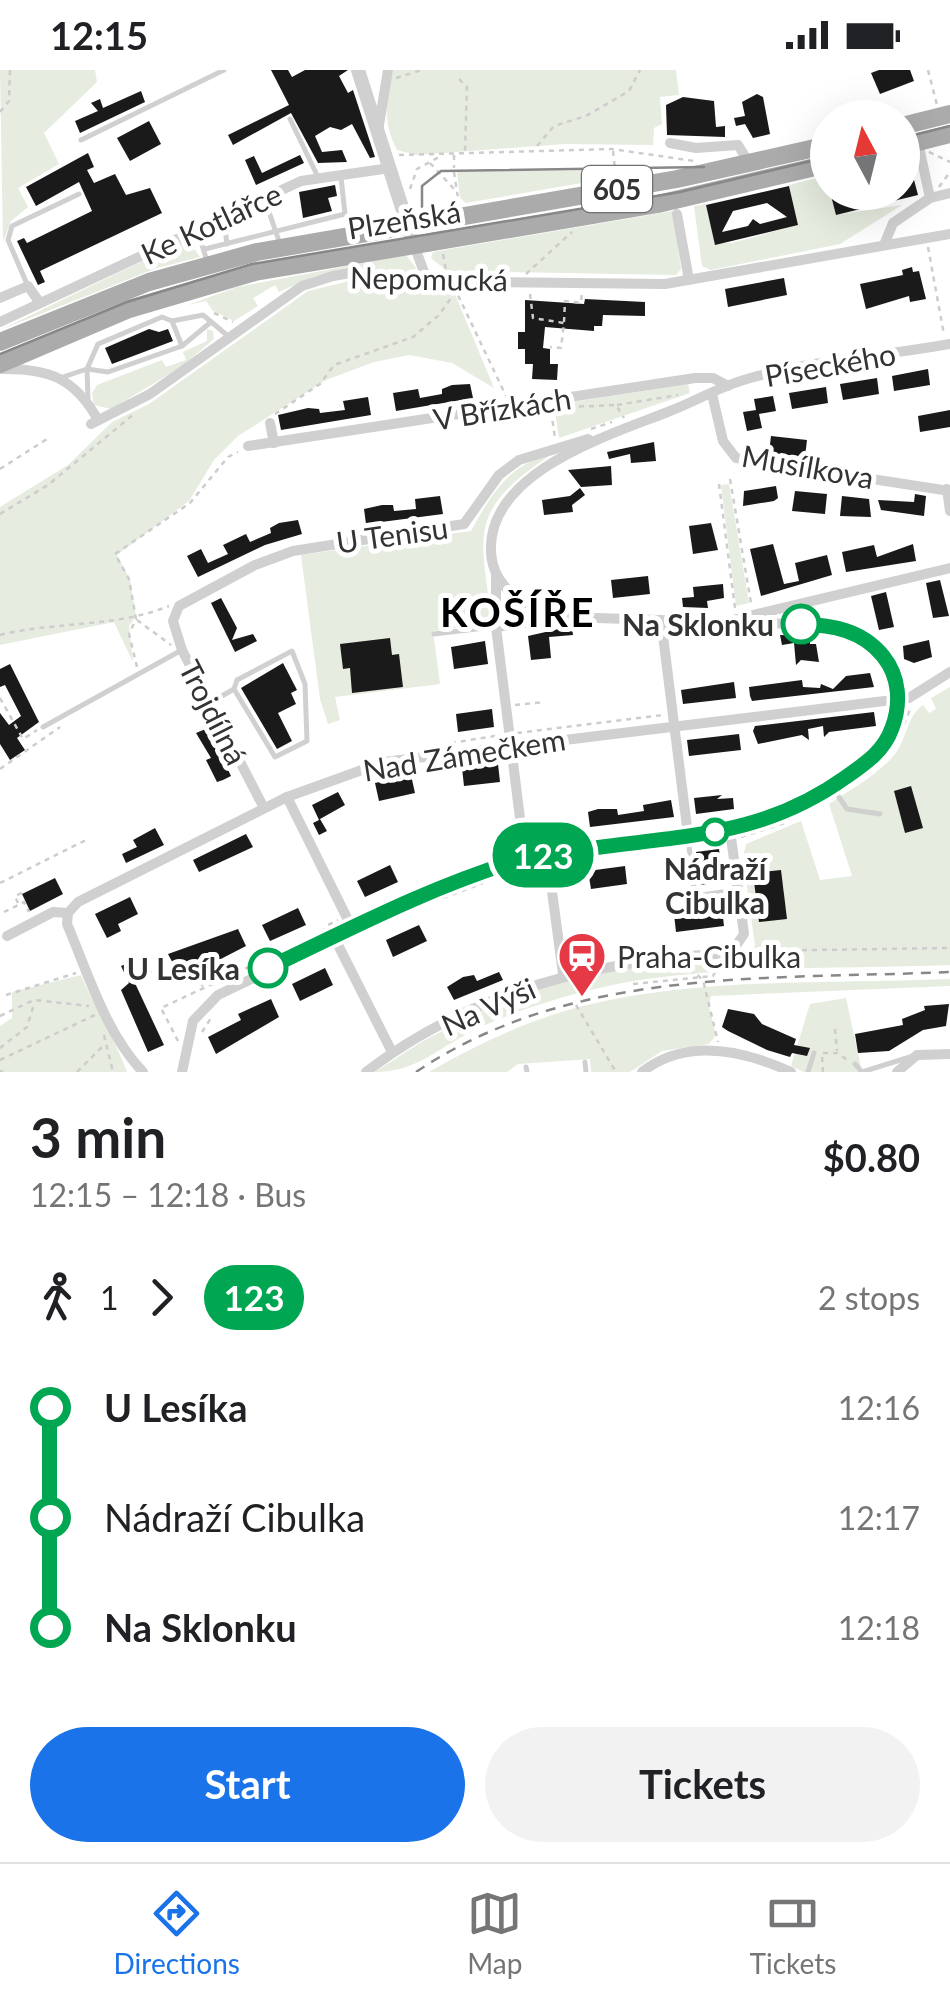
<!DOCTYPE html>
<html lang="en">
<head>
<meta charset="utf-8">
<style>
	:root { --surface:#fff; --page:#f2f2f2; --text:#202124; --muted:#757577; --line:#e0e0e0; --accent:#1a73e8 }
	body { margin:0; font-family:Lato,sans-serif; background:var(--page); color:var(--text); height:100vh; display:flex; flex-direction:column; font-size:38px; white-space:nowrap }
	* { box-sizing:border-box; margin:0 }
	p { font-size:32px; color:var(--muted) }
	.icon { flex:none; width:55px; height:55px; fill:none; stroke:currentColor; stroke-width:2; stroke-linecap:round; stroke-linejoin:round }
	.map { position:relative; height:1002px; overflow:hidden }
	.details { display:flex; flex-direction:column; background:var(--surface); flex:1 }
	.details>* { flex:none }
	.badge { padding:0 20px; border-radius:32px; font-size:35px; line-height:65px }
	.needle { width:65px; rotate:353deg }
	.controls { position:absolute; left:810px; top:30px; display:grid; gap:20px }
	.controls a { display:grid; place-items:center; width:110px; height:110px; border-radius:50%; background:var(--surface); box-shadow:0 10px 40px #0002; font-size:50px }
	.map>.badge { position:absolute; translate:-50% -50%; box-shadow:0 0 0 5px #fff }
	.legs { display:flex; align-items:center; gap:15px; height:110px; padding:0 30px; font-size:32px }
	.legs p { margin-inline-start:auto }
	.summary { display:flex; align-items:center; justify-content:space-between; height:170px; padding:0 30px }
	h1 { font-size:55px; font-weight:700; line-height:75px }
	.primary-button { display:flex; gap:20px; margin-top:auto; padding:20px 30px }
	.primary-button a { flex:1; height:115px; border-radius:60px; background:var(--accent); color:#fff; font-size:40px; font-weight:700; line-height:115px; text-align:center }
	.primary-button a+a { background:var(--page); color:var(--text) }
	ul { padding:0 30px; list-style:none }
	li { display:flex; align-items:center; gap:35px; height:110px; font-size:38px }
	li i { display:grid; place-items:center; width:15px; height:100%; margin:0 12px; background:currentColor }
	li i::after { content:''; width:25px; height:25px; margin:-12px; border:8px solid; border-radius:50%; background:var(--surface) }
	li p { margin-inline-start:auto }
	li:first-child i { background:linear-gradient(#0000 50%,currentColor 0) }
	li:last-child i { background:linear-gradient(currentColor 50%,#0000 0) }
	.status { display:flex; justify-content:space-between; align-items:center; height:70px; padding:0 50px; background:var(--surface); direction:ltr }
	.status svg { height:28px; fill:currentColor }
	.menu { display:flex; justify-content:space-around; align-items:center; height:140px; border-top:2px solid var(--line); background:var(--surface); font-size:28px; color:var(--muted) }
	.menu a { display:grid; justify-items:center; gap:5px }
	.menu .current { color:var(--accent) }
	.map>svg:first-child { display:block }
	.green { fill:#e6ecdf }
	.building { fill:#1a1a1a; fill-rule:evenodd }
	.lines { fill:none; stroke-linecap:round; stroke-linejoin:round }
	.path { stroke:#cdcdcd; stroke-width:2.5; stroke-dasharray:5 5; stroke-linecap:butt }
	.service { stroke:#d0d0d0; stroke-width:5 }
	.minor { stroke:#d0d0d0; stroke-width:10 }
	.tertiary { stroke:#d0d0d0; stroke-width:14 }
	.primary { stroke:#ababab; stroke-width:18 }
	.tram { stroke:#888; stroke-width:2.5 }
	.rail { stroke:#888; stroke-width:2.5; stroke-dasharray:10 8; stroke-linecap:butt }
	.line-1-casing { stroke:#fff; stroke-width:22 }
	.line-1 { stroke:#00a651; stroke-width:15 }
	.stop-1-dot { fill:#fff; stroke:#00a651; stroke-width:5 }
	.labels { text-anchor:middle; dominant-baseline:central; stroke-width:10; stroke-linejoin:round; paint-order:stroke }
	.shield { fill:#fff; stroke:#707070; stroke-width:2.5 }
	.shield-label { font-size:28px; font-weight:bold; fill:#333 }
	.street-label { font-size:30px; fill:#333; stroke:#fff }
	.stop-label { font-size:30px; font-weight:bold; fill:#333; stroke:#fff; text-anchor:end }
	.poi-label { font-size:30px; fill:#333; stroke:#fff; text-anchor:start }
	.district-label { font-size:40px; font-weight:bold; letter-spacing:2.5px; fill:#000; stroke:#fff }
</style>
</head>
<body>
<div class="status"><b>12:15</b><svg viewBox="0 0 49 12"><path d="M0 12V9h3v3zM5 12V6h3v6zM10 12V3h3v9zM15 12V0h3v12zM26 1h20v11H26zM47 4h2v5h-2z"/></svg></div>
<div class="map">
<svg width="950" height="1002" viewBox="0 0 950 1002">
	<rect width="100%" height="100%" fill="#fff"/>
	<g class="green">
		<polygon points="0,0 95,0 97,12 44,63 59,94 18,118 28,137 11,151 3,172"/>
		<path d="M 393,0 L 676,0 L 679,25 L 660,27 L 662,54 L 654,58 L 653,75 L 565,74 L 416,85 L 397,80 C 382,51 386,31 393,0 Z"/>
		<polygon points="611,100 605,109 466,133 460,128 457,102"/>
		<polygon points="825,106 836,145 902,135 840,174 711,200 702,196 694,136 706,134 715,173 732,173 797,155 789,115"/>
		<polygon points="673,141 681,199 676,205 447,201 431,188 433,182"/>
		<polygon points="188,169 200,187 157,198 0,260"/>
		<polygon points="406,185 416,198 411,207 352,199 315,206 279,222 275,215 253,228 258,236 234,251 213,241 206,231 188,235 237,217"/>
		<polygon points="358,209 413,221 452,217 494,318 452,293 409,285 374,292 326,310 238,366 214,390 189,431 117,485 130,510 136,546 129,556 133,592 114,552 0,575 0,437 68,395 112,352 149,334 308,221"/>
		<polygon points="207,259 213,261 214,269 181,297 111,339 94,335 92,323 97,315 162,290 166,297 186,290 183,282 207,271"/>
		<polygon points="688,314 690,323 559,368 554,335"/>
		<path d="M 549,386 C 466,442 481,464 492,554 L 433,561 L 440,614 L 335,627 L 340,650 L 328,654 L 320,629 L 301,485 L 471,461 C 489,428 509,393 549,386 Z"/>
		<polygon points="729,414 749,533 736,536 721,415"/>
		<path d="M 950,617 L 950,895 C 831,900 693,892 578,923 C 541,933 505,945 471,962 C 435,980 416,1002 375,1002 L 423,971 L 507,928 L 607,899 L 736,892 L 755,876 L 743,787 L 746,774 L 801,751 L 820,810 L 852,806 L 829,734 C 851,719 878,705 895,684 C 907,668 907,646 923,635 L 929,643 L 936,639 L 931,628 Z"/>
		<path d="M 81,905 C 95,939 114,967 127,1002 L 0,1002 L 0,956 L 12,948 L 12,922 Z"/>
		<path d="M 950,909 L 950,916 L 711,926 L 709,937 L 716,965 L 709,974 L 662,981 L 630,1002 L 591,1002 L 590,989 L 518,994 L 507,1002 L 429,1002 C 478,974 528,950 583,936 C 700,907 830,914 950,909 Z"/>
		<polygon points="846,928 862,1002 804,1002 791,996 810,934"/>
	</g>
	<g class="building">
		<polygon points="271,0 288,0 292,7 305,0 348,0 339,6 348,23 353,20 375,87 370,88 352,54 341,60 330,57 315,66 322,82 342,80 347,92 318,93 291,43 233,75 228,65 289,35"/>
		<polygon points="879,0 910,0 914,11 880,24 871,3"/>
		<polygon points="141,21 145,32 80,63 75,51 98,41 91,33 100,29 103,38"/>
		<polygon points="757,24 763,27 770,64 753,68 745,54 736,56 734,48 745,46 742,32"/>
		<polygon points="683,27 714,31 716,57 725,56 725,67 667,65 666,35"/>
		<polygon points="149,51 161,74 130,91 117,68"/>
		<polygon points="88,83 94,97 87,100 94,113 115,104 126,125 150,118 162,143 40,201 45,212 38,215 17,171 24,168 27,173 92,141 79,112 36,136 26,117"/>
		<polygon points="300,85 304,93 256,115 245,90 254,86 262,103"/>
		<polygon points="908,87 918,125 836,145 830,122 843,122 846,133 871,122 902,122 902,88"/>
		<polygon points="335,115 337,126 328,128 332,141 303,148 299,122"/>
		<path d="M 789,116 L 798,155 L 715,175 L 706,135 ZM 767,133 L 787,147 L 760,154 L 753,149 L 748,156 L 722,162 L 733,141 Z"/>
		<polygon points="912,197 913,202 919,201 926,229 910,232 909,226 866,239 860,214 903,205 902,200"/>
		<polygon points="784,208 787,225 728,237 725,219"/>
		<polygon points="585,229 645,232 645,246 603,245 602,256 594,256 594,261 545,257 543,278 550,279 550,294 558,294 557,310 532,309 533,294 525,294 525,279 518,279 518,262 525,262 525,230 584,234"/>
		<polygon points="149,259 159,262 168,259 173,271 112,294 105,278"/>
		<polygon points="928,299 930,315 894,321 892,306"/>
		<polygon points="877,308 879,324 843,330 840,314"/>
		<polygon points="470,314 473,328 396,341 393,323 418,319 420,328 442,324 442,319 452,315"/>
		<polygon points="826,317 828,333 792,339 789,323"/>
		<polygon points="773,326 776,341 759,344 762,358 747,361 743,342 756,340 754,329"/>
		<polygon points="368,327 371,345 281,360 278,345 308,338 319,339 320,343 345,340 343,331"/>
		<polygon points="950,340 950,357 920,362 918,346"/>
		<polygon points="771,366 807,370 805,387 769,383"/>
		<polygon points="654,372 656,391 631,393 630,384 609,389 607,382"/>
		<polygon points="611,396 612,415 581,417 568,400"/>
		<polygon points="776,416 778,428 774,431 743,436 744,421"/>
		<polygon points="580,418 585,425 572,435 573,442 544,445 542,430 570,426"/>
		<polygon points="795,421 827,424 825,444 792,441"/>
		<polygon points="915,424 926,426 924,446 881,440 878,430 914,432"/>
		<polygon points="440,426 443,444 366,454 364,439 382,435 393,435 394,441 416,439 415,429"/>
		<polygon points="842,426 869,429 871,447 840,446"/>
		<polygon points="298,450 302,464 265,475 198,507 187,486 201,479 208,493 228,484 223,475 246,464 250,472 271,463 270,458 279,453"/>
		<polygon points="711,453 718,480 693,484 689,456"/>
		<polygon points="773,474 784,514 799,511 795,493 827,485 832,505 761,526 750,479"/>
		<polygon points="913,474 916,491 846,502 842,482 874,475 877,487"/>
		<polygon points="648,506 650,524 613,528 611,510"/>
		<polygon points="940,510 949,546 933,548 926,513"/>
		<polygon points="723,514 724,528 707,531 708,538 683,537 682,528 694,527 693,517"/>
		<polygon points="886,522 894,557 879,560 871,526"/>
		<polygon points="221,528 237,558 232,570 253,564 257,571 235,582 211,533"/>
		<polygon points="572,556 573,565 549,567 551,588 531,590 528,566"/>
		<polygon points="780,565 810,566 810,574 816,574 819,592 801,590 796,595 794,573 782,575"/>
		<polygon points="390,568 392,585 399,584 403,617 352,623 350,598 343,599 340,574"/>
		<polygon points="929,570 932,587 914,593 904,589 903,576"/>
		<polygon points="485,571 488,594 454,599 451,577"/>
		<polygon points="283,593 297,620 291,623 296,634 278,643 292,671 277,679 241,618"/>
		<polygon points="10,594 39,652 17,668 25,680 10,690 0,674 0,643 9,655 21,646 5,615 0,617 0,599"/>
		<polygon points="870,603 874,617 752,631 750,626 749,617 802,610 803,617 820,618 821,614 833,619 846,606"/>
		<polygon points="734,612 736,628 683,634 681,620"/>
		<polygon points="492,639 494,657 458,662 456,644"/>
		<polygon points="874,642 876,656 829,662 824,667 823,656 808,659 809,670 802,665 758,674 753,661 755,656"/>
		<polygon points="208,658 231,706 223,710 217,712 206,690 211,688 196,663"/>
		<polygon points="739,664 741,680 689,686 687,670"/>
		<polygon points="498,694 500,712 464,716 462,698"/>
		<polygon points="411,705 415,723 379,731 375,713"/>
		<polygon points="911,716 923,758 905,763 894,721"/>
		<polygon points="338,722 345,735 320,749 327,761 319,765 313,753 319,750 312,735"/>
		<polygon points="722,725 717,729 733,728 734,739 696,744 694,728"/>
		<polygon points="671,730 674,747 590,757 588,742 598,739 617,739 618,745 644,741 643,735"/>
		<polygon points="155,758 164,775 126,793 122,784 137,777 133,770"/>
		<polygon points="246,764 253,777 199,802 193,790"/>
		<polygon points="719,779 723,812 700,815 696,782"/>
		<polygon points="390,795 398,812 365,827 357,811"/>
		<polygon points="625,796 627,814 591,819 588,801"/>
		<polygon points="781,800 787,849 759,852 753,803"/>
		<polygon points="55,808 63,824 30,841 22,824"/>
		<polygon points="130,827 138,844 118,854 121,861 107,868 95,844"/>
		<polygon points="298,838 306,855 270,871 262,855"/>
		<polygon points="722,839 724,856 676,862 674,844"/>
		<polygon points="419,855 427,871 393,887 386,870"/>
		<polygon points="238,859 246,876 213,893 210,886 177,901 168,884"/>
		<polygon points="144,886 152,902 134,911 164,975 148,982 121,920 129,913 121,896"/>
		<polygon points="325,898 333,915 300,931 292,914"/>
		<polygon points="499,902 503,910 454,930 447,917 463,907 474,905 477,911"/>
		<polygon points="271,929 279,947 216,984 208,967 241,950 238,944"/>
		<polygon points="949,934 946,956 923,960 889,981 858,983 855,964 903,955 902,949 925,940 924,936"/>
		<polygon points="728,939 754,944 762,954 796,969 794,975 810,978 807,986 792,983 790,987 767,980 728,961 722,957"/>
	</g>
	<g class="lines">
		<g class="path">
			<polyline points="928,0 937,35"/>
			<polyline points="396,8 422,0"/>
			<polyline points="459,9 467,17 465,82"/>
			<polyline points="0,42 9,31 10,0"/>
			<polyline points="537,76 554,56 586,46 629,21 640,0"/>
			<polyline points="613,81 616,108"/>
			<polyline points="929,82 950,92"/>
			<polyline points="399,85 612,79 694,91"/>
			<polyline points="454,85 454,98"/>
			<polyline points="430,93 456,121"/>
			<polyline points="454,102 459,135"/>
			<polyline points="939,117 950,102"/>
			<polyline points="410,119 417,99 439,87"/>
			<polyline points="928,177 944,265"/>
			<polyline points="443,184 446,201"/>
			<polyline points="526,204 572,162"/>
			<polyline points="530,224 533,248 564,253 561,278 550,277"/>
			<polyline points="214,243 233,252"/>
			<polyline points="564,252 565,231 581,233 582,222"/>
			<polyline points="617,335 678,325"/>
			<polyline points="569,337 616,335 624,348"/>
			<polyline points="551,341 555,368"/>
			<polyline points="275,344 320,314 334,295 413,267 439,245 456,221 506,326"/>
			<polyline points="591,359 612,352"/>
			<polyline points="0,399 47,369"/>
			<polyline points="730,409 751,533"/>
			<polyline points="719,414 735,538"/>
			<polyline points="0,444 48,415 134,344"/>
			<polyline points="137,550 171,575"/>
			<path d="M 0,565 C 56,551 115,558 169,536"/>
			<polyline points="137,597 129,564 136,549 129,509 115,484 190,433 228,387 238,382"/>
			<polyline points="0,628 23,669 37,660"/>
			<polyline points="515,635 545,632"/>
			<polyline points="517,663 663,645"/>
			<polyline points="900,664 910,639"/>
			<polyline points="451,673 501,665"/>
			<polyline points="0,699 60,657"/>
			<polyline points="741,767 785,753"/>
			<polyline points="500,808 540,797"/>
			<polyline points="0,813 88,769"/>
			<polyline points="443,828 483,813"/>
			<polyline points="18,833 15,826 26,821"/>
			<polyline points="4,842 24,832 29,842"/>
			<polyline points="323,863 326,856 338,850"/>
			<polyline points="742,881 950,878"/>
			<polyline points="192,894 203,917"/>
			<polyline points="669,898 694,902 703,910 718,972"/>
			<polyline points="633,914 713,906 720,893"/>
			<polyline points="6,925 76,903"/>
			<polyline points="576,935 616,1002"/>
			<polyline points="0,946 34,930 89,936"/>
			<polyline points="835,959 837,981"/>
			<polyline points="202,962 211,948"/>
			<polyline points="104,965 113,1002"/>
			<polyline points="178,971 161,938 311,868"/>
			<polyline points="0,978 27,957 34,934"/>
			<polyline points="0,990 95,945"/>
			<polyline points="0,1001 3,1002"/>
			<polyline points="77,1002 104,975"/>
			<polyline points="823,1002 822,983 837,983 849,991"/>
		</g>
		<g class="service">
			<polyline points="290,49 318,107"/>
			<polyline points="81,70 224,0"/>
			<polyline points="341,107 345,144"/>
			<polyline points="251,147 268,139 280,174"/>
			<polyline points="197,159 207,191"/>
			<polyline points="227,174 225,159 230,156"/>
			<polyline points="205,179 345,144 354,158"/>
			<polyline points="27,214 8,170 12,156 79,124"/>
			<polyline points="182,276 211,252"/>
			<polyline points="63,307 87,299 108,302 182,276 172,251"/>
			<polyline points="88,329 87,299 98,274 162,247 172,251 203,245 228,266"/>
			<polyline points="434,564 493,557"/>
			<polyline points="208,634 234,619 275,687 307,671 305,614 292,581 237,610 234,619"/>
			<polyline points="43,657 180,581"/>
			<polyline points="832,717 847,739 880,744"/>
			<polyline points="688,768 695,826 736,820"/>
			<polyline points="585,992 586,1002"/>
			<polyline points="855,994 862,1002 910,987"/>
			<polyline points="526,997 527,1002"/>
			<polyline points="808,1002 814,983"/>
		</g>
		<g class="minor">
			<polyline points="378,61 388,0"/>
			<polyline points="918,72 930,128 950,123"/>
			<polyline points="670,73 696,78 738,75 749,93"/>
			<polyline points="677,144 689,210"/>
			<polyline points="414,175 427,210"/>
			<polyline points="884,175 893,153 930,128"/>
			<polyline points="0,228 28,216 40,233"/>
			<polyline points="0,252 301,111 390,98"/>
			<path d="M 1,299 C 48,298 75,308 98,350"/>
			<polyline points="712,324 723,371 736,388 950,421"/>
			<polyline points="270,353 274,373"/>
			<polyline points="91,354 150,324 302,216 333,206 356,202 400,211 665,214 950,164"/>
			<polyline points="248,376 695,308 713,308 728,316"/>
			<polyline points="947,419 950,441"/>
			<polyline points="496,505 496,557 525,788"/>
			<polyline points="736,549 950,498"/>
			<polyline points="661,550 688,765"/>
			<polyline points="496,557 560,548"/>
			<polyline points="287,727 352,858"/>
			<polyline points="264,738 182,580 173,551 179,536 255,495 293,481 464,454 499,405 519,390 588,369"/>
			<polyline points="547,784 563,904"/>
			<polyline points="68,843 78,832 287,727 384,692 909,628 950,602"/>
			<path d="M 68,843 L 67,854 C 88,903 106,964 143,1002"/>
			<polyline points="7,866 53,842 68,843"/>
			<polyline points="334,867 392,982"/>
			<path d="M 182,1002 L 193,951 L 218,925 L 455,811 L 525,788 L 730,760 L 802,737 L 871,689 L 888,669 L 899,627 L 884,587 L 865,569 L 824,555 L 564,547 C 530,538 493,522 491,482 C 487,401 611,365 670,341 C 696,331 721,316 747,309 C 812,290 884,286 950,274"/>
			<path d="M 366,1002 C 473,920 598,890 731,883 L 744,864 L 730,760"/>
			<path d="M 642,1002 C 687,967 743,980 791,1002"/>
			<polyline points="897,1002 917,985 950,984"/>
		</g>
		<polyline class="tertiary" points="358,0 414,175"/>
		<g class="primary">
			<polyline points="902,56 950,44"/>
			<polyline points="902,76 950,64"/>
			<polyline points="0,272 149,212 257,182 677,109 828,75"/>
			<polyline points="0,294 129,239 255,202 658,134 828,94"/>
		</g>
		<g class="tram">
			<polyline points="902,68 950,56"/>
			<polyline points="422,137 422,116 441,101 704,97"/>
			<polyline points="0,284 127,232 252,194 680,122 828,87"/>
		</g>
		<path class="rail" d="M 416,1002 C 573,896 769,910 950,902"/>
	</g>
	<g class="lines">
		<g class="line-1-casing">
			<path id="line-1" d="M 268,898 C 350,859 432,816 519,790 C 543,782 570,781 594,778 C 690,765 765,765 846,707 C 866,693 884,681 892,658 C 901,634 900,607 883,586 C 862,560 832,555 801,554"/>
		</g>
		<use href="#line-1" class="line-1"/>
	</g>
	<defs>
		<g id="station-pin" transform="scale(2.5)"><path d="M0 17L-7.5 6A9.5 9.5 0 1 1 7.5 6Z" fill="#e63946" stroke="#fff"/><path d="M-3-6H3Q5-6 5-4V2Q5 4 3 4L4.5 6H3L1.5 4h-3L-3 6H-4.5L-3 4Q-5 4-5 2V-4Q-5-6-3-6ZM-3.5-4v3h7v-3ZM-3.5 1v1.5H-2V1ZM2 1v1.5H3.5V1Z" fill="#fff"/></g>
	</defs>
	<g fill-rule="evenodd">
		<use href="#station-pin" x="582" y="886"/>
	</g>
	<g class="stop-1-dot">
		<circle cx="801" cy="554" r="18"/>
		<circle cx="715" cy="762" r="12"/>
		<circle cx="268" cy="898" r="18"/>
	</g>
	<g class="labels">
		<rect class="shield" x="582" y="96" width="70" height="46" rx="8"/>
		<g class="shield-label">
			<text x="617" y="119">605</text>
		</g>
		<g class="street-label">
			<text transform="translate(404 149) rotate(-9)">Plzeňská</text>
			<text transform="translate(211 153) rotate(-25)">Ke Kotlářce</text>
			<text transform="translate(429 208) rotate(1)">Nepomucká</text>
			<text transform="translate(830 294) rotate(-10)">Píseckého</text>
			<text transform="translate(502 338) rotate(-9)">V Břízkách</text>
			<text transform="translate(808 396) rotate(10)">Musílkova</text>
			<text transform="translate(392 464) rotate(-8)">U Tenisu</text>
			<text transform="translate(214 642) rotate(63)">Trojdílná</text>
			<text transform="translate(464 684) rotate(-9)">Nad Zámečkem</text>
			<text transform="translate(488 936) rotate(-24)">Na Výši</text>
		</g>
		<g class="stop-label">
			<text x="774" y="554">Na Sklonku</text>
			<text x="715" y="798" text-anchor="middle">Nádraží<tspan x="715" dy="34">Cibulka</tspan></text>
			<text x="240" y="898">U Lesíka</text>
		</g>
		<g class="poi-label">
			<text x="617" y="886">Praha-Cibulka</text>
		</g>
		<g class="district-label">
			<text x="518" y="542">KOŠÍŘE</text>
		</g>
	</g>
</svg>
<div class="controls">
<a><svg class="needle" viewBox="-14 -14 28 28"><path d="M0-13l5 13h-10z" fill="#e53935"/><path d="M0 13l5-13h-10z" fill="#757577"/></svg></a>
</div>
<b class="badge" style="left:543px;top:785px;background:#00a651;color:#fff">123</b>
</div>
<section class="details">
<div class="summary"><div><h1>3 min</h1><p>12:15 – 12:18 · Bus</p></div><b>$0.80</b></div>
<div class="legs"><svg class="icon" aria-label="walk" viewBox="0 0 24 24"><circle cx="13" cy="4" r="2"/><path d="M13 8l-2 6 4 7M11 14l-3 7M7 12l3-4h3l4 4"/></svg>1<svg class="icon" aria-label="forward" viewBox="0 0 24 24"><path d="M9 5l7 7-7 7"/></svg><b class="badge" style="background:#00a651;color:#fff">123</b><p>2 stops</p></div>
<ul>
<li><i style="color:#00a651"></i><b>U Lesíka</b><p>12:16</p></li>
<li><i style="color:#00a651"></i><span>Nádraží Cibulka</span><p>12:17</p></li>
<li><i style="color:#00a651"></i><b>Na Sklonku</b><p>12:18</p></li>
</ul>
<div class="primary-button"><a>Start</a><a>Tickets</a></div>
</section>
<nav class="menu">
<a class="current"><svg class="icon" aria-label="directions" viewBox="0 0 24 24"><path d="M12 3l9 9-9 9-9-9zM9 14v-3h6M13 9l2 2-2 2"/></svg>Directions</a>
<a><svg class="icon" aria-label="map" viewBox="0 0 24 24"><path d="M3 6l6-2 6 2 6-2v14l-6 2-6-2-6 2zM9 4v14M15 6v14"/></svg>Map</a>
<a><svg class="icon" aria-label="tickets" viewBox="0 0 24 24"><path d="M3 7h18v10H3zM15 7v10"/></svg>Tickets</a>
</nav>
</body>
</html>
